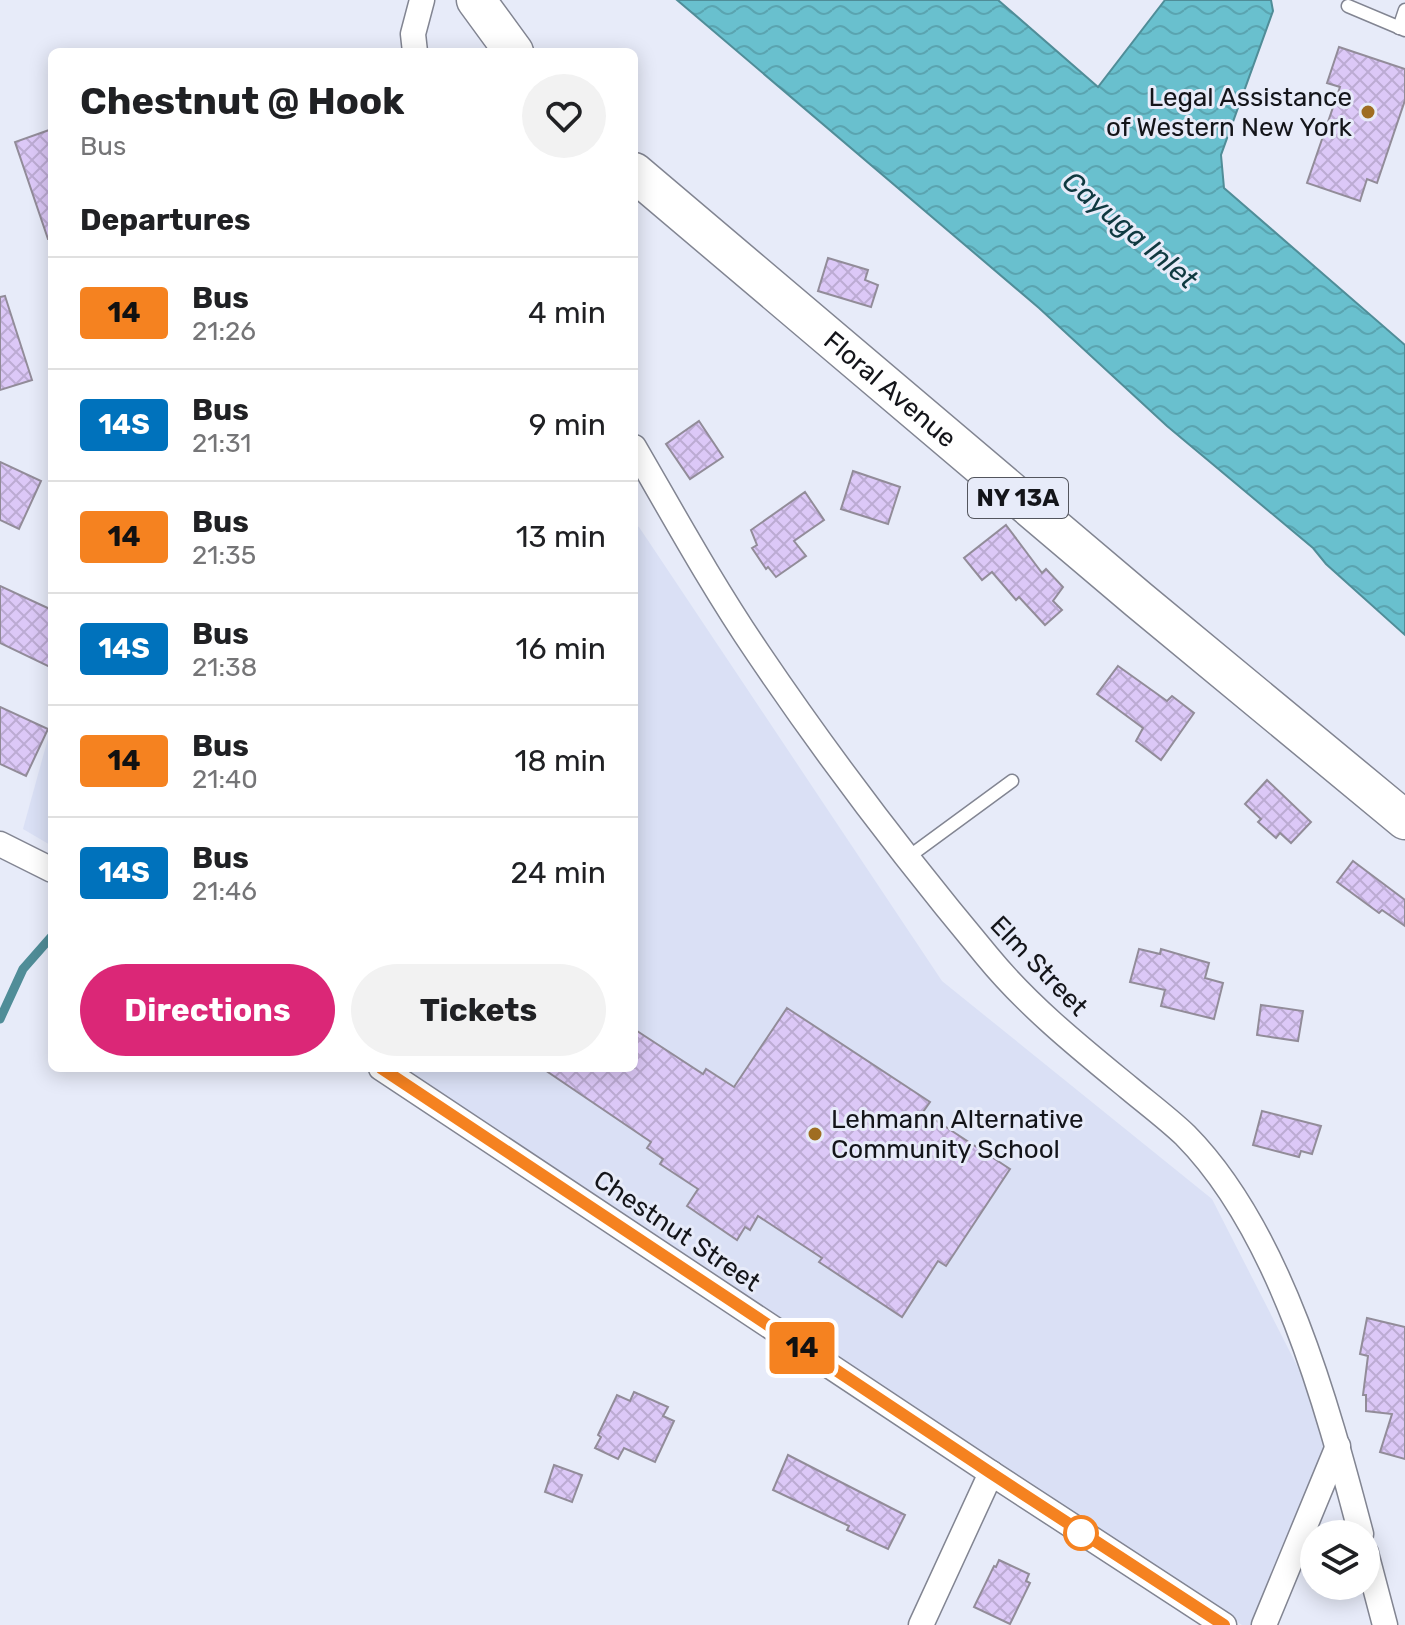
<!DOCTYPE html>
<html lang="en">
<head>
<meta charset="utf-8">
<style>
	:root { --surface:#fff; --page:#f2f2f2; --text:#202124; --muted:#757577; --line:#e0e0e0; --accent:#db2777 }
	body { margin:0; font-family:Rubik,sans-serif; background:var(--page); color:var(--text); height:100vh; display:flex; flex-direction:column; font-size:30px; white-space:nowrap }
	* { box-sizing:border-box; margin:0 }
	p { font-size:26px; color:var(--muted) }
	.icon { flex:none; width:44px; height:44px; fill:none; stroke:currentColor; stroke-width:2; stroke-linecap:round; stroke-linejoin:round }
	.map { position:relative; flex:1; overflow:hidden }
	.drawer { position:absolute; left:48px; top:48px; width:590px; height:1024px; display:flex; flex-direction:column; background:var(--surface); border-radius:12px; box-shadow:0 4px 20px #0003 }
	.drawer>* { flex:none }
	.badge { padding:0 16px; border-radius:6px; font-size:28px; line-height:52px }
	.buttons { position:absolute; left:1300px; top:1520px; display:grid; gap:16px }
	.buttons a { display:grid; place-items:center; width:80px; height:80px; border-radius:50%; background:var(--surface); box-shadow:0 4px 20px #0003; font-size:40px }
	.map>.badge { position:absolute; translate:-50% -50%; box-shadow:0 0 0 4px #fff }
	h2 { padding:0 32px; font-size:30px; line-height:72px }
	.round { display:grid; place-items:center; flex:none; width:84px; height:84px; border-radius:42px; background:var(--page) }
	.summary { display:flex; align-items:center; justify-content:space-between; height:136px; padding:0 32px }
	h1 { font-size:38px; font-weight:700; line-height:60px }
	.cta { display:flex; gap:16px; margin-top:auto; padding:16px 32px }
	.cta a { flex:1; height:92px; border-radius:48px; background:var(--accent); color:#fff; font-size:32px; font-weight:700; line-height:92px; text-align:center }
	.cta a+a { background:var(--page); color:var(--text) }
	ul { padding:0; list-style:none }
	li { display:flex; align-items:center; gap:24px; height:112px; padding:0 32px; border-top:2px solid var(--line) }
	li div { flex:1 }
	li b { display:block; font-size:30px }
	li em { font-style:normal }
	li .badge { min-width:88px; font-weight:700; text-align:center }
	.map>svg:first-child { display:block }
	.built { fill:#dae0f5 }
	.water { fill:url(#water-waves); stroke:#508d98; stroke-width:2 }
	.lines { fill:none; stroke-linecap:round; stroke-linejoin:round }
	.stream { stroke:#508d98; stroke-width:9 }
	.building { fill:url(#building-cross-hatch); stroke:#928c99; stroke-width:2 }
	.lane-casing { stroke:#828592; stroke-width:15 }
	.street-casing { stroke:#828592; stroke-width:27 }
	.primary-casing { stroke:#828592; stroke-width:41 }
	.lane { stroke:#fff; stroke-width:12 }
	.street { stroke:#fff; stroke-width:24 }
	.primary { stroke:#fff; stroke-width:38 }
	.line-casing { stroke:#fff; stroke-width:18 }
	.line { stroke:#f58220; stroke-width:12 }
	.poi-dot { fill:#9f6d22; stroke:#e7ebf9; stroke-width:3 }
	.stop-dot { fill:#fff; stroke:#f58220; stroke-width:4 }
	.labels { text-anchor:middle; dominant-baseline:central; stroke-width:6; stroke-linejoin:round; paint-order:stroke }
	.shield { fill:#e7ebf9; stroke:#53555d; stroke-width:2 }
	.shield-label { font-size:24px; font-weight:bold; fill:#14151a }
	.poi-label { font-size:26px; fill:#14151a; stroke:#e7ebf9; text-anchor:end }
	.street-label { font-size:26px; fill:#14151a; stroke:#e7ebf9 }
	.water-label { font-size:28px; font-style:italic; fill:#0f3940; stroke:#e7ebf9 }
</style>
</head>
<body>
<div class="map">
<svg width="1405" height="1625" viewBox="0 0 1405 1625">
	<defs>
		<pattern id="water-waves" width="16" height="10" patternUnits="userSpaceOnUse" patternTransform="scale(2)"><rect width="16" height="10" fill="#69c0ce"/><path d="M0 5q4-4 8 0t8 0" fill="none" stroke="#5aa4b0"/></pattern>
		<pattern id="building-cross-hatch" width="8" height="8" patternUnits="userSpaceOnUse" patternTransform="scale(2)"><rect width="8" height="8" fill="#dcc8f7"/><path d="M0 0l8 8M0 8l8-8" fill="none" stroke="#bcabd3"/></pattern>
	</defs>
	<rect width="100%" height="100%" fill="#e7ebf9"/>
	<g class="built">
		<polygon points="634,525 639,527 942,981 1212,1199 1338,1446 1253,1625 1242,1625 401,1068 634,1068"/>
		<polygon points="52,724 52,846 23,829"/>
	</g>
	<polygon class="water" points="677,0 998,0 1098,87 1165,0 1271,0 1273,11 1221,155 1224,188 1405,345 1405,635 1326,564 1313,548 1167,426 1039,308"/>
	<g class="lines">
		<polyline class="stream" points="0,1019 23,969 52,936"/>
	</g>
	<g class="building">
		<polygon points="1339,47 1405,69 1405,100 1377,183 1367,179 1360,201 1307,183 1340,87 1327,83"/>
		<polygon points="52,129 52,239 48,239 15,142"/>
		<polygon points="828,258 868,270 865,280 878,285 871,307 818,291"/>
		<polygon points="5,296 32,380 0,390 0,297"/>
		<polygon points="699,421 723,457 690,479 666,444"/>
		<polygon points="0,462 41,481 19,529 0,520"/>
		<polygon points="853,471 900,487 888,524 841,509"/>
		<polygon points="805,492 824,520 794,541 806,556 776,577 768,567 766,569 752,548 757,545 751,530"/>
		<polygon points="1006,525 1042,573 1046,569 1063,587 1053,601 1062,610 1045,625 1019,597 1016,600 992,572 982,580 964,558"/>
		<polygon points="0,586 52,610 52,668 0,643"/>
		<polygon points="1118,666 1167,701 1172,696 1194,713 1161,760 1136,741 1143,728 1097,694"/>
		<polygon points="0,707 48,729 26,776 0,764"/>
		<polygon points="1267,780 1311,822 1291,843 1280,833 1276,838 1258,822 1261,819 1245,804"/>
		<polygon points="1353,861 1405,900 1405,926 1382,910 1379,913 1337,882"/>
		<polygon points="1139,949 1160,954 1161,949 1209,963 1205,978 1223,983 1214,1019 1161,1006 1165,990 1130,982"/>
		<polygon points="1261,1005 1303,1011 1298,1041 1257,1035"/>
		<polygon points="787,1008 930,1102 923,1112 1010,1169 946,1266 938,1261 902,1317 819,1262 822,1258 758,1216 750,1230 745,1227 737,1240 687,1206 698,1189 660,1164 663,1159 647,1148 651,1142 542,1068 634,1068 634,1029 703,1074 706,1069 734,1087"/>
		<polygon points="1262,1111 1321,1126 1312,1154 1301,1151 1299,1157 1253,1145"/>
		<polygon points="1367,1318 1405,1327 1405,1459 1380,1452 1392,1414 1366,1411 1366,1395 1363,1395 1368,1356 1360,1354"/>
		<polygon points="634,1392 668,1407 663,1416 674,1421 655,1462 624,1448 618,1459 595,1448 601,1437 598,1435 617,1395 630,1401"/>
		<polygon points="788,1455 905,1515 888,1549 847,1530 849,1526 773,1490"/>
		<polygon points="554,1465 582,1475 572,1502 545,1492"/>
		<polygon points="999,1560 1029,1574 1026,1581 1030,1583 1010,1624 974,1607 994,1566 996,1567"/>
	</g>
	<g class="lines">
		<g class="lane-casing">
			<g id="lane">
				<polyline points="1348,6 1405,30"/>
				<polyline points="1399,28 1405,10"/>
				<polyline points="907,858 1012,781"/>
			</g>
		</g>
		<g class="street-casing">
			<g id="street">
				<polyline points="415,52 413,34 422,0"/>
				<path d="M 634,447 C 674,516 713,587 758,653 C 829,758 906,859 987,956 C 1028,1006 1079,1047 1129,1088 C 1147,1103 1167,1118 1185,1135 C 1281,1232 1327,1405 1361,1534"/>
				<polyline points="0,844 52,870"/>
				<polyline points="381,1068 991,1473 1224,1625"/>
				<polyline points="1366,1553 1385,1625"/>
				<polyline points="921,1625 991,1473"/>
				<polyline points="1264,1625 1338,1446"/>
			</g>
		</g>
		<g class="primary-casing">
			<g id="primary">
				<polyline points="476,0 514,52"/>
				<path id="s1" d="M 634,172 L 1139,600 L 1405,820"/>
			</g>
		</g>
		<use href="#lane" class="lane"/>
		<use href="#street" class="street"/>
		<use href="#primary" class="primary"/>
	</g>
	<g class="lines">
		<g class="line-casing">
			<polyline id="line" points="381,1068 991,1473 1224,1625"/>
		</g>
		<use href="#line" class="line"/>
	</g>
	<g class="poi-dot">
		<circle cx="1368" cy="112" r="8"/>
		<circle cx="815" cy="1134" r="8"/>
	</g>
	<circle class="stop-dot" cx="1081" cy="1533" r="16"/>
	<g class="labels">
		<rect class="shield" x="968" y="478" width="100" height="40" rx="6"/>
		<g class="shield-label">
			<text x="1018" y="498">NY 13A</text>
		</g>
		<g class="poi-label">
			<text x="1352" y="97">Legal Assistance<tspan x="1352" dy="30">of Western New York</tspan></text>
			<text x="831" y="1119" text-anchor="start">Lehmann Alternative<tspan x="831" dy="30">Community School</tspan></text>
		</g>
		<g class="street-label">
			<text stroke="none"><textPath href="#s1" startOffset="336">Floral Avenue</textPath></text>
			<text transform="translate(1039 966) rotate(46)">Elm Street</text>
			<text transform="translate(677 1231) rotate(34)">Chestnut Street</text>
		</g>
		<g class="water-label">
			<text transform="translate(1130 230) rotate(40)">Cayuga Inlet</text>
		</g>
	</g>
</svg>
<div class="buttons">
<a><svg class="icon" aria-label="layers" viewBox="0 0 24 24"><path d="M12 4l9 5-9 5-9-5zM3 14l9 5 9-5"/></svg></a>
</div>
<b class="badge" style="left:802px;top:1348px;background:#f58220;color:#111">14</b>
<section class="drawer">
<div class="summary"><div><h1>Chestnut @ Hook</h1><p>Bus</p></div><a class="round"><svg class="icon" aria-label="heart" viewBox="0 0 24 24"><path d="M12 20l-8-8c-3-5 5-10 8-4 3-6 11-1 8 4z"/></svg></a></div>
<h2>Departures</h2>
<ul>
<li><span class="badge" style="background:#f58220;color:#111">14</span><div><b>Bus</b><p>21:26</p></div><em>4 min</em></li>
<li><span class="badge" style="background:#0072bc;color:#fff">14S</span><div><b>Bus</b><p>21:31</p></div><em>9 min</em></li>
<li><span class="badge" style="background:#f58220;color:#111">14</span><div><b>Bus</b><p>21:35</p></div><em>13 min</em></li>
<li><span class="badge" style="background:#0072bc;color:#fff">14S</span><div><b>Bus</b><p>21:38</p></div><em>16 min</em></li>
<li><span class="badge" style="background:#f58220;color:#111">14</span><div><b>Bus</b><p>21:40</p></div><em>18 min</em></li>
<li><span class="badge" style="background:#0072bc;color:#fff">14S</span><div><b>Bus</b><p>21:46</p></div><em>24 min</em></li>
</ul>
<div class="cta"><a>Directions</a><a>Tickets</a></div>
</section>
</div>
</body>
</html>
